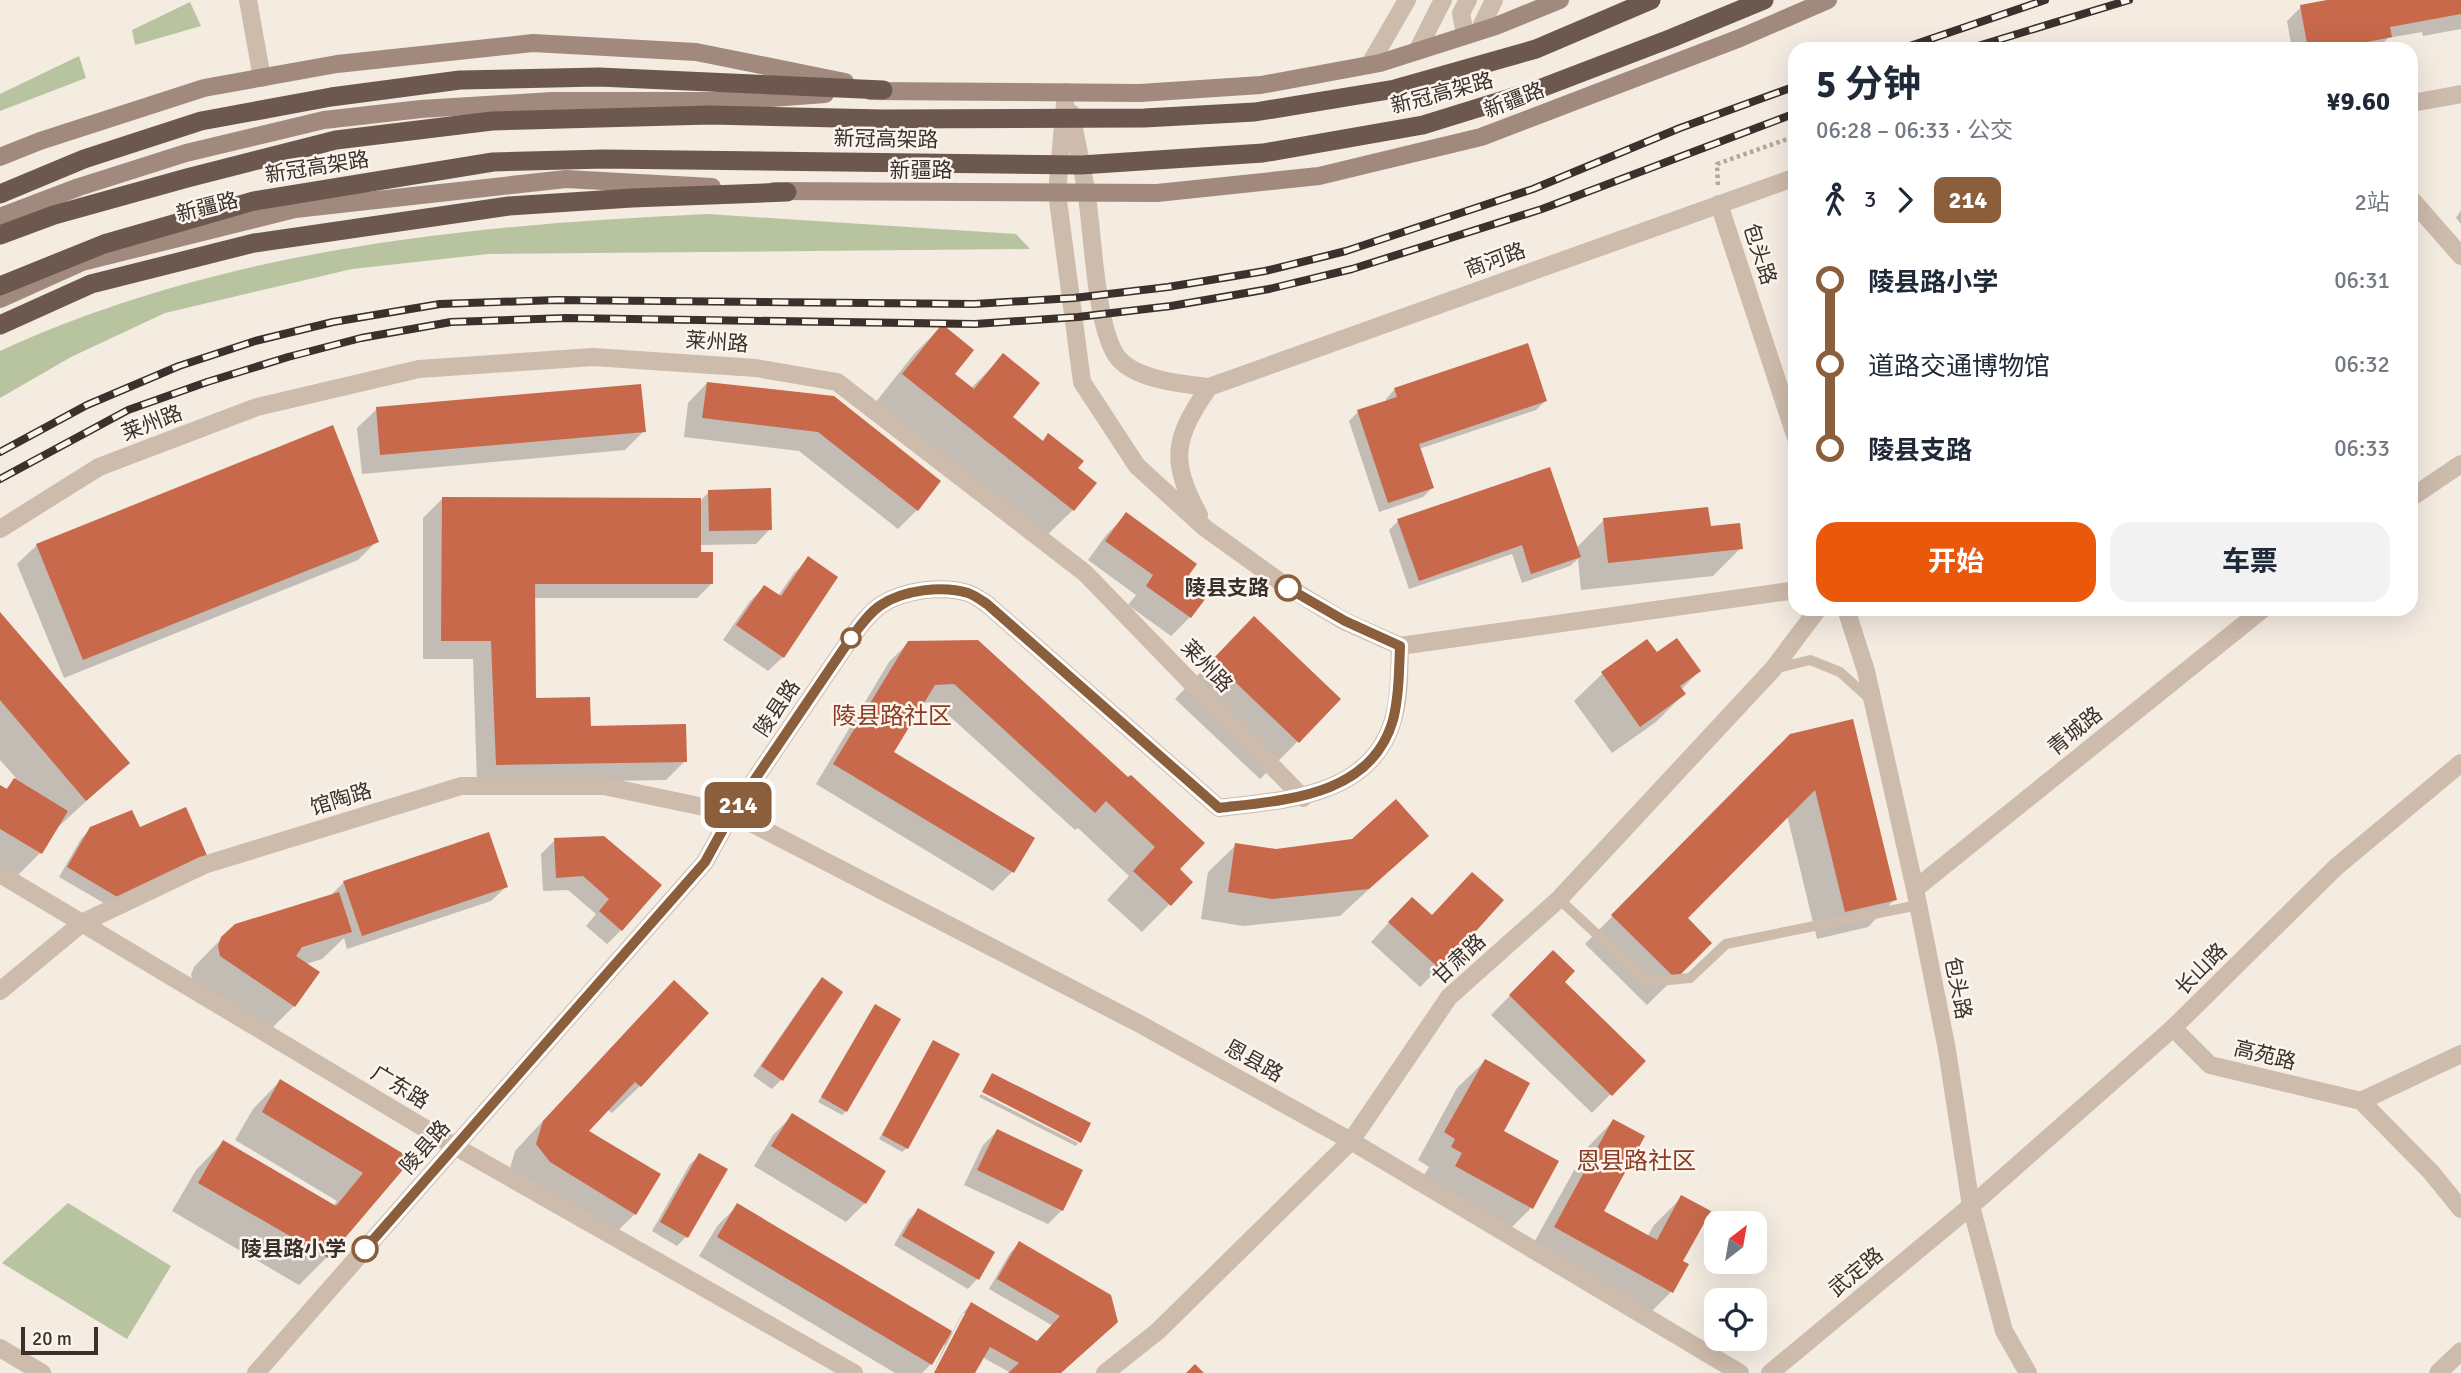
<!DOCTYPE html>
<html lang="zh">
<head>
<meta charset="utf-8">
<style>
	:root { --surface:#fff; --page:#f2f2f3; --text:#1f2937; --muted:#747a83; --accent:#ea580c }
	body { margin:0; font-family:Signika,"Noto Sans SC",sans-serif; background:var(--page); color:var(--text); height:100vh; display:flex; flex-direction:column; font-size:26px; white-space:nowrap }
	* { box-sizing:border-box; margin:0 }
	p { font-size:23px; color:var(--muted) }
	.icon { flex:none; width:38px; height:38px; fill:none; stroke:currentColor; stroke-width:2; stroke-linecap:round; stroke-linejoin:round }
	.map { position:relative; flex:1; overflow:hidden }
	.details { position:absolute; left:1788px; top:42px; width:630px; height:574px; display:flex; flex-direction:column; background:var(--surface); border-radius:21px; box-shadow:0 7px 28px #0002 }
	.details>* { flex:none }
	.badge { padding:0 14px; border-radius:10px; font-size:24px; line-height:46px }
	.needle { width:46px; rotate:31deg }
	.tools { position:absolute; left:1704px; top:1211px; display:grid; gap:14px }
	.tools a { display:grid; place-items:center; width:63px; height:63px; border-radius:14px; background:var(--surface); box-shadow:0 7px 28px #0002; font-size:35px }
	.scale { position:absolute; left:21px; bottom:18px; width:77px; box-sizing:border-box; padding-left:7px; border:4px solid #3b302b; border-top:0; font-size:19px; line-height:24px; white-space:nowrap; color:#3b302b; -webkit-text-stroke:5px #fbf5ee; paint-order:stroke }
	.map>.badge { position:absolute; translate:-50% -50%; box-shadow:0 0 0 4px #fff }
	.legs { display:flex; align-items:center; gap:10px; height:77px; padding:0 28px; font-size:23px }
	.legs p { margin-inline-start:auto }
	.head { display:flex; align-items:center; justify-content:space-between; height:119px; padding:0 28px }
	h1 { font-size:38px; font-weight:700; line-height:52px }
	.primary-button { display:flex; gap:14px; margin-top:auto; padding:14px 28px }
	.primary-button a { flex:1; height:80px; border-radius:21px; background:var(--accent); color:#fff; font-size:28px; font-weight:700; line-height:80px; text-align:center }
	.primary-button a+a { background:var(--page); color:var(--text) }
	ul { padding:0 28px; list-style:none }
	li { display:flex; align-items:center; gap:24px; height:84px; font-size:26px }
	li i { display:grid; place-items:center; width:10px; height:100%; margin:0 9px; background:currentColor }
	li i::after { content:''; width:18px; height:18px; margin:-9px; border:5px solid; border-radius:50%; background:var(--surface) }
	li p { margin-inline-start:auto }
	li:first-child i { background:linear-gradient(#0000 50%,currentColor 0) }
	li:last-child i { background:linear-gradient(currentColor 50%,#0000 0) }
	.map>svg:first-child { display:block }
	.green { fill:#b8c4a0 }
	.shadow { fill:#0003 }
	.building { fill:#c8694b }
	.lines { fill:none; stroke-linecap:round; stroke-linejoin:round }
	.path { stroke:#b9a596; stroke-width:4.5; stroke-dasharray:3.5 3.5; stroke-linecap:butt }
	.service { stroke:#cdbbac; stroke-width:10 }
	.minor { stroke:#cdbbac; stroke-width:18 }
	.tertiary { stroke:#cdbbac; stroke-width:18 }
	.secondary { stroke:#a18a7d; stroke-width:18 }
	.trunk { stroke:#6c584f; stroke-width:19 }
	.rail-casing { stroke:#3b302b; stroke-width:8 }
	.rail { stroke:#fbf5ee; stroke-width:5; stroke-dasharray:16; stroke-linecap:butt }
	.trunk-bridge { stroke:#6c584f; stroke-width:19 }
	.line-1-casing { stroke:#fff; stroke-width:16 }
	.line-1 { stroke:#8b5e3c; stroke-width:10 }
	.stop-1-dot { fill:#fff; stroke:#8b5e3c; stroke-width:3.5 }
	.labels { text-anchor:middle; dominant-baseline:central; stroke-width:5; stroke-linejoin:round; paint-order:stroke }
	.street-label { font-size:21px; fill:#3b302b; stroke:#fbf5ee }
	.stop-label { font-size:21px; font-weight:bold; fill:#3b302b; stroke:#fbf5ee; text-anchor:end }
	.quarter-label { font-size:24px; fill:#8c3b22; stroke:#fbf5ee }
</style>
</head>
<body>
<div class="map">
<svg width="2461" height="1373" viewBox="0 0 2461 1373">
	<rect width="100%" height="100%" fill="#f4ebe1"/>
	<g class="green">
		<polygon points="190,2 201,26 135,45 132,30"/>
		<polygon points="79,56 86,78 0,111 0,94"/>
		<path d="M 708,214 L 1016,234 L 1030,249 L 488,254 L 352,269 L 165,313 L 71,357 L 0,398 L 0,351 C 221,249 468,225 708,214 Z"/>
		<polygon points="68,1203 171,1266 127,1339 2,1263"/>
	</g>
	<g class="shadow">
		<polygon points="2337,0 2461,0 2461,29 2423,36 2422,32 2388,38 2377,49 2292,49 2287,21 2301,7"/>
		<polygon points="2461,210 2461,224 2456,218"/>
		<polygon points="942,326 953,374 971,388 1003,356 1011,417 1075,468 1073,510 1045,537 875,403 914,354"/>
		<polygon points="707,383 833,398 917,510 898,529 799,451 684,437 688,403"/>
		<polygon points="1395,389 1545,401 1536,410 1419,449 1432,488 1423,497 1379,512 1349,421 1358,412 1387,402 1386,399"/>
		<polygon points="377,409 644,431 625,450 362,474 357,428"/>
		<polygon points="709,492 770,529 756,544 699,545 696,554 712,583 697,598 534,598 534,699 589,727 685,761 666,780 477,783 473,659 423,659 423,518 442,499 701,500"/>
		<polygon points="1126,515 1187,575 1190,617 1171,636 1128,605 1136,595 1088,560 1107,534"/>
		<polygon points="1604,520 1709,528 1741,548 1713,576 1581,590 1578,559 1570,566 1522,583 1512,554 1409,589 1389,530 1398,521 1576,548"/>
		<polygon points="377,541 358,560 64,678 17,564 37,545"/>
		<polygon points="808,559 783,657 768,671 723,640 750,601 764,587 778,596 794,573"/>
		<polygon points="0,614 128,763 58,827 40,853 13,880 0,873 0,787 5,790 16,778 0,760"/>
		<polygon points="1647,641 1656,655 1699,671 1681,690 1684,694 1656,722 1612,753 1574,701 1602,674"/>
		<polygon points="909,642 978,642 1191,882 1142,932 1107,900 1129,876 1078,828 1075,830 934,702 922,703 891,753 1032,839 1012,872 993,891 816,784 889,662"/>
		<polygon points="1216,656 1298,741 1260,779 1175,699"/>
		<polygon points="1791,736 1895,899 1868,927 1817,939 1787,815 1685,918 1710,943 1647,1005 1585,944"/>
		<polygon points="91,829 139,829 207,860 109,906 59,877 81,839"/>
		<polygon points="1426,836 1340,916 1243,926 1201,919 1208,872 1236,845 1276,851"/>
		<polygon points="603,837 621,930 607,944 586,926 596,914 568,890 543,891 541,854 555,840"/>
		<polygon points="344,882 506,887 491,901 347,949 344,938 322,959 306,964 294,1006 266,1034 193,984 191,975 194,967 222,938 329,897"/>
		<polygon points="1393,918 1439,968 1420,987 1371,942"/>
		<polygon points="1553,952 1562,982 1643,1061 1592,1113 1491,1015"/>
		<polygon points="822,979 841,992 781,1080 772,1089 753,1076 813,989"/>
		<polygon points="646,1010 640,1086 612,1113 607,1109 586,1131 635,1214 607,1241 509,1172 515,1151"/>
		<polygon points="872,1010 846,1111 842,1115 818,1102"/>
		<polygon points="934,1042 907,1148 902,1152 879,1139"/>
		<polygon points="1485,1061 1501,1132 1531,1208 1504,1235 1424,1175 1429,1167 1418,1160 1457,1088"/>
		<polygon points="280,1081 410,1160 327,1257 299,1285 172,1211 196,1170 223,1142 333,1206 337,1201 235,1140 253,1109"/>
		<polygon points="981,1094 1078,1143 1076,1146 979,1097"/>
		<polygon points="792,1116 865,1203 846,1222 754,1166 773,1135"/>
		<polygon points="1613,1121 1602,1212 1647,1237 1654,1225 1682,1197 1681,1262 1671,1292 1644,1319 1527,1255 1586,1149"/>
		<polygon points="997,1131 1062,1210 1048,1224 964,1185 983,1145"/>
		<polygon points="700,1155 686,1237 677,1246 652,1231 690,1164"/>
		<polygon points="737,1206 952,1333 962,1314 971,1304 1037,1343 1053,1326 989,1289 1010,1253 1019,1244 1110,1328 1060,1373 1011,1373 982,1357 973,1373 936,1373 967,1313 963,1313 932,1373 945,1345 943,1344 931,1364 922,1373 895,1373 699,1256 718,1225"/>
		<polygon points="919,1210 993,1253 977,1279 968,1289 894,1245 909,1219"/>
	</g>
	<g class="building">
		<polygon points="2327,0 2461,0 2461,14 2390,27 2392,37 2333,49 2308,49 2300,5"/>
		<polygon points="942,324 974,350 955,374 974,389 1003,353 1040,383 1013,417 1043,441 1048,433 1084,461 1078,468 1097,483 1074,511 902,374"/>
		<polygon points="1528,343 1547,401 1419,444 1434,488 1388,503 1357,410 1397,397 1394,388"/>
		<polygon points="707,382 834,396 941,481 918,511 818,432 702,418"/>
		<polygon points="641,384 646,432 380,455 376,407"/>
		<polygon points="333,425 379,542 83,660 36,544"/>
		<polygon points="1550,467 1581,557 1531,574 1522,545 1419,581 1397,519"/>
		<polygon points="771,488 772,530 709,531 708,490"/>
		<polygon points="442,497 701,498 701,552 713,552 713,584 535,584 536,698 590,697 591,726 686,724 687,762 496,765 491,641 441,641"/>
		<polygon points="1708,507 1711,526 1740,523 1743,549 1608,563 1603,518"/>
		<polygon points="1126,512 1197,564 1189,575 1212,590 1191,618 1146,586 1153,575 1105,541"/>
		<polygon points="808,556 838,577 784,658 736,625 764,585 781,596"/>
		<polygon points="0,612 130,763 86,801 0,700"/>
		<polygon points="1254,616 1341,699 1299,743 1212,660"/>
		<polygon points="1677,638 1701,671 1680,686 1686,694 1640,727 1601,672 1647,639 1657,652"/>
		<polygon points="978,640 1128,777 1131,775 1205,843 1180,869 1193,882 1171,906 1133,871 1155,847 1106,801 1095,813 954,684 935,685 894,752 1035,838 1014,873 833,764 908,641"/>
		<polygon points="1853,719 1897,900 1845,912 1815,790 1688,918 1712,943 1676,979 1611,915 1790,734"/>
		<polygon points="14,778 68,811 42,854 0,829 0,785 7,789"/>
		<polygon points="1396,799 1429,836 1369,889 1272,899 1228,892 1235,843 1276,849 1352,839"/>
		<polygon points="186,807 209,860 119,898 67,867 90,827 132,810 140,827"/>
		<polygon points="489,832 508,887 362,936 343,881"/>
		<polygon points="604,836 662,885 622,931 599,911 609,899 583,876 556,878 554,838"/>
		<polygon points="1472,872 1504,900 1441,970 1388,922 1412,897 1432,915"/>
		<polygon points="339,892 352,932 302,947 296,956 320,972 295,1007 220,956 218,946 221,937 235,924"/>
		<polygon points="1553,950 1575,971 1565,982 1646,1061 1612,1096 1509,995"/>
		<polygon points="822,977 843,992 783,1081 761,1066"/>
		<polygon points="674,980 709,1013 641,1087 635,1082 589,1131 661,1174 636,1215 550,1162 536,1144 543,1121"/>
		<polygon points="875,1004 901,1019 847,1112 821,1097"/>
		<polygon points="933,1040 960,1054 908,1149 882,1135"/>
		<polygon points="1485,1059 1530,1083 1504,1131 1559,1161 1533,1209 1455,1166 1462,1153 1451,1147 1455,1139 1444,1132"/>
		<polygon points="992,1073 1091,1123 1081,1143 982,1092"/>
		<polygon points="280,1079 412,1159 328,1258 198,1183 223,1140 336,1206 363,1173 262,1112"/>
		<polygon points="792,1113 886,1171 866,1204 771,1146"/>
		<polygon points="1613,1119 1645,1136 1604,1211 1657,1240 1681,1195 1711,1211 1683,1261 1689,1264 1673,1293 1554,1227"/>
		<polygon points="997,1129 1083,1170 1063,1211 977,1170"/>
		<polygon points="699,1153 728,1169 688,1238 660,1222"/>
		<polygon points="737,1203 952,1331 932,1365 717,1237"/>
		<polygon points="918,1208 995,1252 979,1280 902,1236"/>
		<polygon points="1019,1241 1111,1295 1118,1322 1061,1373 1008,1373 1019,1363 990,1347 975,1373 934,1373 971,1302 1037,1341 1060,1316 997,1279"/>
		<polygon points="1195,1364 1204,1373 1186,1373"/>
	</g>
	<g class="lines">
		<polyline class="path" points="1718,185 1717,164 1796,136"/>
		<g class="service">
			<polyline points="1773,669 1810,660 1840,672 1871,700"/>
			<polyline points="1559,899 1648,982 1690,978 1726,944 1918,905"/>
		</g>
		<g class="minor">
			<polyline points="248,0 262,78"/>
			<polyline points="1479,31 1494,0"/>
			<polyline points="1465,35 1461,13 1468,0"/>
			<polyline points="1417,51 1443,0"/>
			<polyline points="1370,64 1407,0"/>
			<polyline points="2412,200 2461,256"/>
			<polyline points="1719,204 1796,438"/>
			<polyline points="2412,497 2461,464"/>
			<polyline points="1846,609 1866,671 1915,889 1947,1050 1971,1206 2004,1331 2028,1373"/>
			<polyline points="1400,646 1796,590"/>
			<polyline points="0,874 456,1147 854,1373"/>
			<polyline points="1915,889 2263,609"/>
			<polyline points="0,991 82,923 204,865 461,786 604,786 732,813 1138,1023 1351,1141 1740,1373"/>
			<polyline points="2173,1028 2210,1065 2361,1101 2431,1172 2461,1209"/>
			<polyline points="2361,1101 2461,1054"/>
			<polyline points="0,1348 42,1373"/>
			<polyline points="1105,1373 1158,1331 1351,1141 1449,997 1559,899 1773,669 1818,609"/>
			<polyline points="1770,1373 1971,1206 2173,1028 2336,867 2461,763"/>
			<polyline points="2438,1373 2461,1351"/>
		</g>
		<g class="tertiary">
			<polyline points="2412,103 2461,94"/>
			<path d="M 1071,113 C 1076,141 1083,169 1087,197 C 1093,236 1096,333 1119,359 C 1138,380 1182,384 1209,387 L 1796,177"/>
			<path d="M 1199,515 C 1169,460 1174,438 1209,387"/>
			<polyline points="0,529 99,467 257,407 419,369 593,357 756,368 837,382 1085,573 1303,798"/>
			<path d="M 256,1373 L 705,862 L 732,813 L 851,638 C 860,626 869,613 881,605 C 903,590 942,585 968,593 C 974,595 981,600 987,604 L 1219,808 C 1284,800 1371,797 1393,720 C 1400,696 1399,671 1400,646 L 1344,621 L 1286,586 L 1205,528 L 1137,466 L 1082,382 L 1057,193 L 1066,92"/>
		</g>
		<g class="secondary">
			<polyline points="870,91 1140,93 1261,85 1380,63 1496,26 1560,0"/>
			<polyline points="0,157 40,141 204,88 337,64 533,43 696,52 845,82"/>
			<polyline points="774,191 1157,193 1319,176 1481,137 1740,38 1828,0"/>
			<polyline points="0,217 79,187 186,153 324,120 421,109 552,101 730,101 825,94"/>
			<polyline points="0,299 82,262 295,209 566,179 712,187"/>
		</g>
		<g class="trunk">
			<polyline points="0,194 84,159 201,121 331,97 460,80 599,77 883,90"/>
			<polyline points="0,325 91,284 254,243 509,206 632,198 787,192"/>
		</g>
		<g class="rail-casing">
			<g id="rail">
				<polyline points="1901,49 2045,0"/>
				<polyline points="1968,49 2129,0"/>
				<polyline points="0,452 87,405 179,366 255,341 333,322 440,304 556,300 974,304 1074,298 1168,287 1265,271 1346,251 1533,189 1680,128 1796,86"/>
				<polyline points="0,479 128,410 207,382 288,357 361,338 451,322 566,318 975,324 1078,317 1171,306 1269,289 1352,269 1542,209 1796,113"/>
			</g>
		</g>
		<use href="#rail" class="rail"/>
		<g class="trunk-bridge">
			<polyline points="0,235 54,215 187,178 336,140 492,121 710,115 882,119 1144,118 1255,112 1395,89 1536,49 1651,0"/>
			<polyline points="0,286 104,244 254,201 493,162 604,159 1081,165 1263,153 1423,125 1536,90 1672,38 1764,0"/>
		</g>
	</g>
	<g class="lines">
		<g class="line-1-casing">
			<path id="line-1" d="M 365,1249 L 705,862 L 732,813 L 851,638 C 860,626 869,613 881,605 C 903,590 943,585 968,593 C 974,595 981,600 987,604 L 1219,808 C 1284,800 1371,797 1393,720 C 1399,696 1399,671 1400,646 L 1345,621 L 1288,588"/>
		</g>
		<use href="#line-1" class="line-1"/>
	</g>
	<g class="stop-1-dot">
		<circle cx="1288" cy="588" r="12"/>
		<circle cx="851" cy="638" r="9"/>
		<circle cx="365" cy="1249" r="12"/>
	</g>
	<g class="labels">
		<g class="street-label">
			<text transform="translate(1442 93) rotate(-15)">新冠高架路</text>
			<text transform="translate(1514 100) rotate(-21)">新疆路</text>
			<text transform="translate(886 139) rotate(1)">新冠高架路</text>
			<text transform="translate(317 167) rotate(-9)">新冠高架路</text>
			<text x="921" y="170">新疆路</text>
			<text transform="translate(207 207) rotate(-14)">新疆路</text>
			<text transform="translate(1760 254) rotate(72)">包头路</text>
			<text transform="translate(1495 260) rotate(-20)">商河路</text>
			<text transform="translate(717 342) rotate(4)">莱州路</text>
			<text transform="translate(152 423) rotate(-21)">莱州路</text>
			<text transform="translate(1207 666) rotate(46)">莱州路</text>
			<text transform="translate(777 708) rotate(-56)">陵县路</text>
			<text transform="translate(2075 731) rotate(-39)">青城路</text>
			<text transform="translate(341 799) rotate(-17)">馆陶路</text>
			<text transform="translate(1459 959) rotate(-43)">甘肃路</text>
			<text transform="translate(2201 969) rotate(-45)">长山路</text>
			<text transform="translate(1958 988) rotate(79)">包头路</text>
			<text transform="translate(2265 1055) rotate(14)">高苑路</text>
			<text transform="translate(1254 1061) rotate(29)">恩县路</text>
			<text transform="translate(400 1087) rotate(31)">广东路</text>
			<text transform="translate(425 1147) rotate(-49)">陵县路</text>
			<text transform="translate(1856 1272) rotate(-40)">武定路</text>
		</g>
		<g class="stop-label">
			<text x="1269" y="588">陵县支路</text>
			<text x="346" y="1249">陵县路小学</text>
		</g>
		<g class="quarter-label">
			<text x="892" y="716">陵县路社区</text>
			<text x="1636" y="1161">恩县路社区</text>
		</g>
	</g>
</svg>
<div class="tools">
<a><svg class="needle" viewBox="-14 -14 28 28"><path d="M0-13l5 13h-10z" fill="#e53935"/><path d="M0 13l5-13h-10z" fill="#747a83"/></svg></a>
<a><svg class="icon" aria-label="locate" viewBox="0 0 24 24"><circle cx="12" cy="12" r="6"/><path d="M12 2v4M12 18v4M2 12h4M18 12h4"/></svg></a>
</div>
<div class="scale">20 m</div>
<b class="badge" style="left:738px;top:805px;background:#8b5e3c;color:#fff">214</b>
<section class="details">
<div class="head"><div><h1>5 分钟</h1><p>06:28 – 06:33 · 公交</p></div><b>¥9.60</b></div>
<div class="legs"><svg class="icon" aria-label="walk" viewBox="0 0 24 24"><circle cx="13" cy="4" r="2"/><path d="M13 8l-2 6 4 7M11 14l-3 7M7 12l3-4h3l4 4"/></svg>3<svg class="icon" aria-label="forward" viewBox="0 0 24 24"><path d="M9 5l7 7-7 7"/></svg><b class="badge" style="background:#8b5e3c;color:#fff">214</b><p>2站</p></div>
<ul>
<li><i style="color:#8b5e3c"></i><b>陵县路小学</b><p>06:31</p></li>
<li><i style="color:#8b5e3c"></i><span>道路交通博物馆</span><p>06:32</p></li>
<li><i style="color:#8b5e3c"></i><b>陵县支路</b><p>06:33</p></li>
</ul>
<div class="primary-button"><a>开始</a><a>车票</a></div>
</section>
</div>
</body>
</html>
